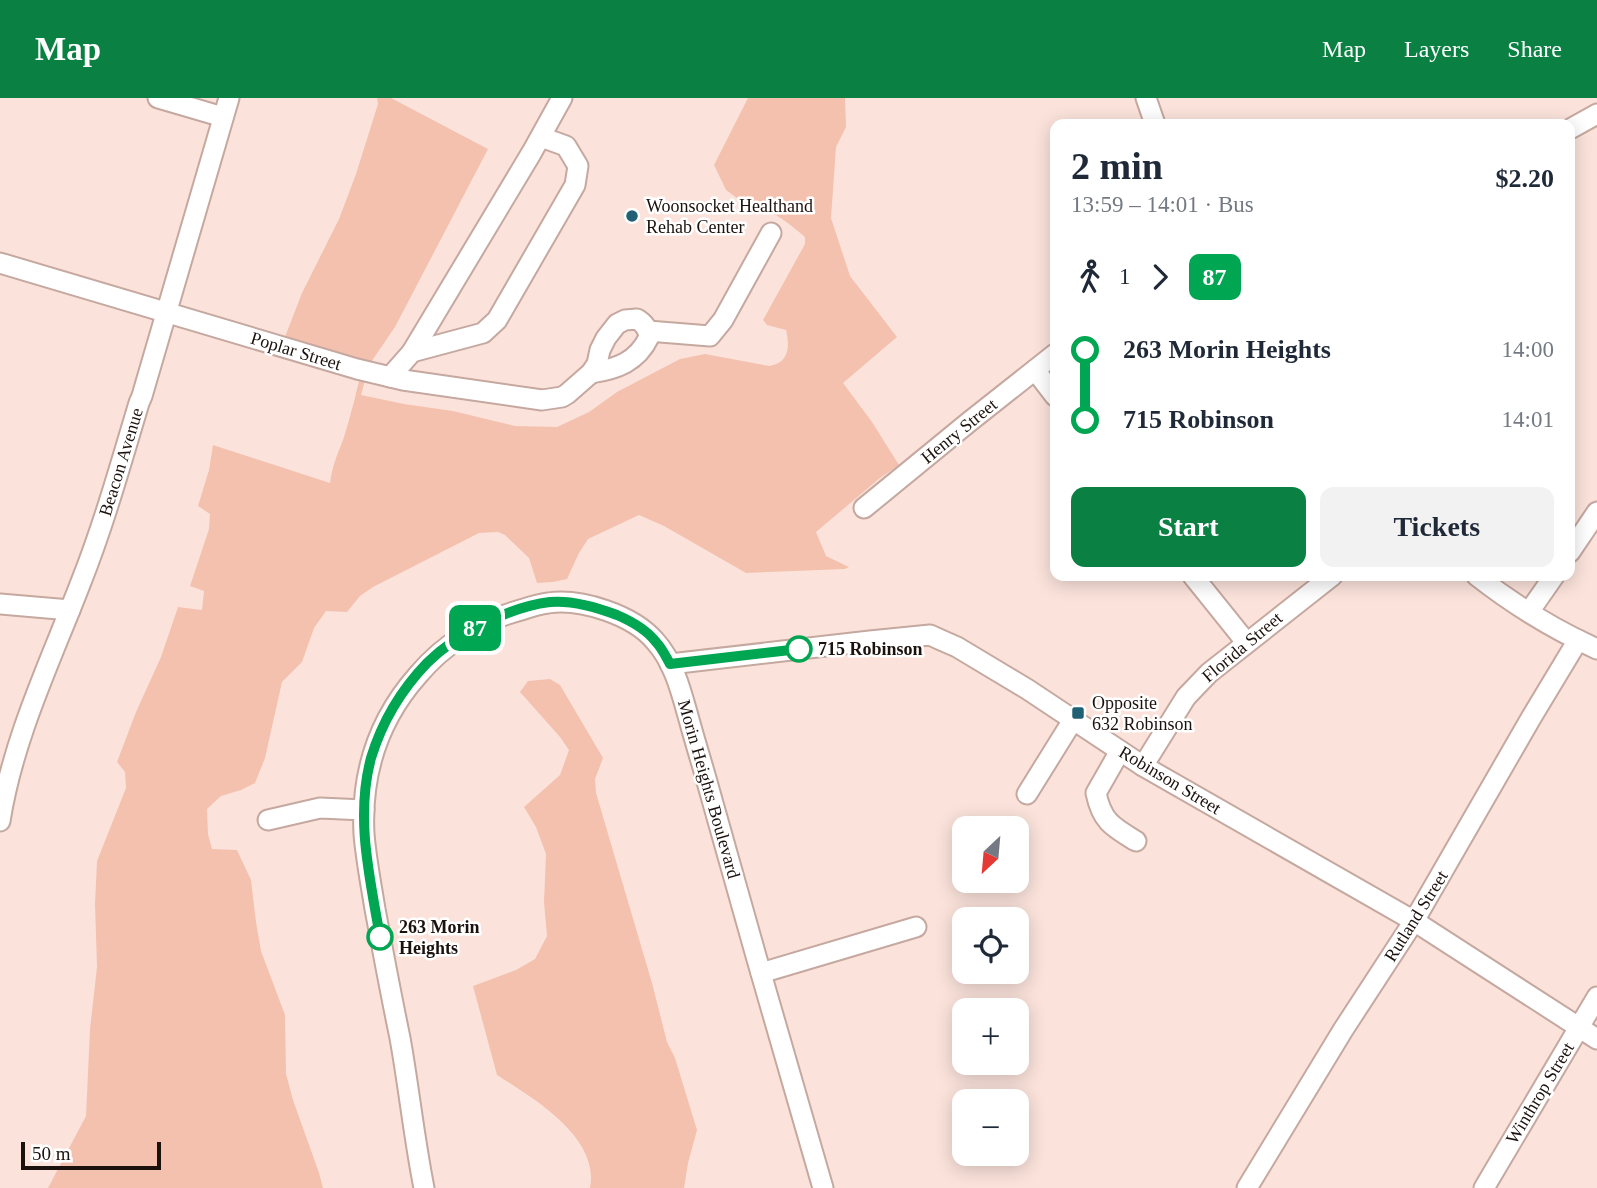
<!DOCTYPE html>
<html lang="en">
<head>
<meta charset="utf-8">
<style>
	:root { --surface:#fff; --page:#f2f2f3; --text:#1f2937; --muted:#747a83; --accent:#0b8043 }
	body { margin:0; font-family:"Times New Roman",serif; background:var(--page); color:var(--text); height:100vh; display:flex; flex-direction:column; font-size:26px; white-space:nowrap }
	* { box-sizing:border-box; margin:0 }
	p { font-size:23px; color:var(--muted) }
	.icon { flex:none; width:38px; height:38px; fill:none; stroke:currentColor; stroke-width:2; stroke-linecap:round; stroke-linejoin:round }
	.map { position:relative; flex:1; overflow:hidden }
	.drawer { position:absolute; left:1050px; top:21px; width:525px; height:462px; display:flex; flex-direction:column; background:var(--surface); border-radius:14px; box-shadow:0 4px 18px #0003 }
	.drawer>* { flex:none }
	.badge { padding:0 14px; border-radius:10px; font-size:24px; line-height:46px }
	.needle { width:46px; rotate:206deg }
	.tools { position:absolute; left:952px; top:718px; display:grid; gap:14px }
	.tools a { display:grid; place-items:center; width:77px; height:77px; border-radius:14px; background:var(--surface); box-shadow:0 4px 18px #0003; font-size:35px }
	.scale { position:absolute; left:21px; bottom:18px; width:140px; box-sizing:border-box; padding-left:7px; border:4px solid #1b110d; border-top:0; font-size:19px; line-height:24px; white-space:nowrap; color:#1b110d; -webkit-text-stroke:5px #fff; paint-order:stroke }
	.map>.badge { position:absolute; translate:-50% -50%; box-shadow:0 0 0 4px #fff }
	.legs { display:flex; align-items:center; gap:10px; height:77px; padding:0 21px; font-size:23px }
	.legs p { margin-inline-start:auto }
	.headline { display:flex; align-items:center; justify-content:space-between; height:119px; padding:0 21px }
	h1 { font-size:38px; font-weight:600; line-height:52px }
	.button { display:flex; gap:14px; margin-top:auto; padding:14px 21px }
	.button a { flex:1; height:80px; border-radius:14px; background:var(--accent); color:#fff; font-size:28px; font-weight:600; line-height:80px; text-align:center }
	.button a+a { background:var(--page); color:var(--text) }
	ul { padding:0 21px; list-style:none }
	li { display:flex; align-items:center; gap:24px; height:70px; font-size:26px }
	li i { display:grid; place-items:center; width:10px; height:100%; margin:0 9px; background:currentColor }
	li i::after { content:''; width:18px; height:18px; margin:-9px; border:5px solid; border-radius:50%; background:var(--surface) }
	li p { margin-inline-start:auto }
	li:first-child i { background:linear-gradient(#0000 50%,currentColor 0) }
	li:last-child i { background:linear-gradient(currentColor 50%,#0000 0) }
	header { display:flex; align-items:center; gap:42px; box-sizing:border-box; height:98px; padding:0 35px; background:var(--accent); color:#fff }
	header strong { font-size:33px }
	nav { display:flex; gap:38px; margin-inline-start:auto; font-size:24px }
	.map>svg:first-child { display:block }
	.green { fill:#f4c1af }
	.lines { fill:none; stroke-linecap:round; stroke-linejoin:round }
	.minor-casing { stroke:#c5a89f; stroke-width:23 }
	.minor { stroke:#fff; stroke-width:19 }
	.line-1-casing { stroke:#fff; stroke-width:16 }
	.line-1 { stroke:#00a651; stroke-width:10 }
	.poi-dot { fill:#1f6075; stroke:#fff; stroke-width:2.5 }
	.stop-1-dot { fill:#fff; stroke:#00a651; stroke-width:3.5 }
	.labels { text-anchor:middle; dominant-baseline:central; stroke-width:5; stroke-linejoin:round; paint-order:stroke }
	.poi-label { font-size:18px; fill:#1b110d; stroke:#fff; text-anchor:start }
	.street-label { font-size:18px; fill:#1b110d; stroke:#fff }
	.stop-label { font-size:18px; font-weight:bold; fill:#1b110d; stroke:#fff; text-anchor:start }
</style>
</head>
<body>
<header>
<strong>Map</strong>
<nav><a>Map</a><a>Layers</a><a>Share</a></nav>
</header>
<div class="map">
<svg width="1597" height="1090" viewBox="0 0 1597 1090">
	<rect width="100%" height="100%" fill="#fbe3db"/>
	<g class="green">
		<path d="M 377,0 L 391,0 L 488,51 L 395,229 L 369,267 L 361,297 L 404,306 L 453,313 L 515,328 L 557,329 L 589,314 L 617,294 L 680,261 L 705,256 L 769,268 C 789,265 790,249 786,232 L 767,227 L 763,222 L 805,146 L 805,139 C 791,127 762,104 745,106 L 726,92 L 714,67 L 748,0 L 845,0 L 846,29 L 836,49 L 831,120 L 850,178 L 897,239 L 843,285 L 872,324 L 899,367 L 880,380 L 816,434 L 826,458 L 849,469 L 845,471 L 746,475 L 664,428 L 639,417 L 588,441 L 579,455 L 567,481 L 553,484 L 537,485 L 529,460 L 505,437 L 498,434 L 479,435 L 373,489 L 360,498 L 347,514 L 326,513 L 314,530 L 302,564 L 282,584 L 265,660 L 255,685 L 241,692 L 221,698 L 207,711 L 208,736 L 212,751 L 237,752 L 251,782 L 256,824 L 261,853 L 285,917 L 286,976 L 293,1002 L 319,1075 L 323,1090 L 48,1090 L 86,1018 L 90,931 L 97,869 L 95,806 L 97,763 L 126,690 L 125,674 L 117,664 L 136,614 L 161,559 L 178,509 L 202,512 L 204,493 L 190,488 L 209,431 L 210,416 L 198,408 L 209,372 L 213,347 L 330,385 C 332,369 337,357 343,342 C 351,317 357,292 363,266 L 283,244 L 302,195 L 339,121 L 356,76 L 378,6 Z"/>
		<path d="M 550,581 L 560,587 L 603,660 L 595,681 L 596,695 L 652,885 L 667,944 L 675,960 L 697,1032 L 688,1065 L 684,1090 L 590,1090 C 600,1039 533,1000 497,977 L 473,888 L 516,872 L 535,861 L 547,838 L 544,804 L 546,756 L 536,729 L 524,709 L 560,677 L 569,652 L 560,639 L 520,594 L 528,583 Z"/>
	</g>
	<g class="lines">
		<g class="minor-casing">
			<g id="minor">
				<polyline points="158,0 223,19"/>
				<polyline points="1146,0 1155,26"/>
				<polyline points="1570,31 1597,16"/>
				<polyline points="0,165 357,271 403,282 542,302 562,299 567,296 591,275"/>
				<path d="M 637,221 C 644,225 648,231 649,239 C 637,264 617,271 591,275 L 597,266 L 600,252 L 606,240 L 617,226 L 625,222 Z"/>
				<polyline points="648,233 710,238 723,222 771,135"/>
				<polyline points="412,254 483,235 497,222 575,87 578,68 566,48 541,39"/>
				<polyline points="1035,272 1055,298"/>
				<polyline points="390,279 412,254 532,54 562,0"/>
				<polyline points="864,410 969,324 1055,256"/>
				<polyline points="1570,454 1597,414"/>
				<polyline points="1193,478 1246,544"/>
				<path d="M 1477,478 C 1514,507 1555,532 1597,551"/>
				<polyline points="0,506 70,512"/>
				<polyline points="1529,514 1554,478"/>
				<polyline points="670,566 870,543 930,537 941,542 957,549 1027,591 1143,668 1414,823 1597,941"/>
				<path d="M 1120,653 L 1096,695 C 1102,724 1113,729 1136,743"/>
				<polyline points="1143,668 1186,599 1209,575 1332,478"/>
				<polyline points="1027,696 1073,622"/>
				<polyline points="268,722 320,710 364,712"/>
				<path d="M 0,723 C 13,640 51,562 81,484 C 104,426 121,365 139,305 L 142,298 L 229,0"/>
				<polyline points="761,875 916,829"/>
				<path d="M 424,1090 C 414,1040 409,990 400,940 C 391,897 383,854 375,811 C 371,786 366,761 364,736 C 361,676 378,622 418,577 C 444,546 482,522 521,512 C 530,509 539,506 548,505 C 581,500 633,517 655,543 C 675,565 682,597 690,625 C 696,647 703,669 709,691 C 725,747 740,802 756,858 C 778,935 801,1012 823,1090"/>
				<polyline points="1247,1090 1343,932 1414,823 1531,620 1578,542"/>
				<polyline points="1484,1090 1597,899"/>
			</g>
		</g>
		<use href="#minor" class="minor"/>
	</g>
	<g class="lines">
		<g class="line-1-casing">
			<path id="line-1" d="M 380,839 C 370,780 355,720 371,660 C 382,624 401,592 427,565 C 456,536 509,509 550,504 C 572,502 596,509 617,517 C 631,523 646,531 656,544 C 662,550 666,559 670,566 L 799,551"/>
		</g>
		<use href="#line-1" class="line-1"/>
	</g>
	<g class="poi-dot">
		<circle cx="632" cy="118" r="7"/>
		<rect x="1071" y="608" width="14" height="14" rx="3.5"/>
	</g>
	<g class="stop-1-dot">
		<circle cx="799" cy="551" r="12"/>
		<circle cx="380" cy="839" r="12"/>
	</g>
	<g class="labels">
		<g class="poi-label">
			<text x="646" y="108">Woonsocket Healthand<tspan x="646" dy="21">Rehab Center</tspan></text>
			<text x="1092" y="605">Opposite<tspan x="1092" dy="21">632 Robinson</tspan></text>
		</g>
		<g class="street-label">
			<text transform="translate(296 253) rotate(17)">Poplar Street</text>
			<text transform="translate(959 333) rotate(-39)">Henry Street</text>
			<text transform="translate(121 364) rotate(-73)">Beacon Avenue</text>
			<text transform="translate(1242 549) rotate(-40)">Florida Street</text>
			<text transform="translate(1170 682) rotate(31)">Robinson Street</text>
			<text transform="translate(709 691) rotate(74)">Morin Heights Boulevard</text>
			<text transform="translate(1416 818) rotate(-58)">Rutland Street</text>
			<text transform="translate(1540 995) rotate(-59)">Winthrop Street</text>
		</g>
		<g class="stop-label">
			<text x="818" y="551">715 Robinson</text>
			<text x="399" y="829">263 Morin<tspan x="399" dy="21">Heights</tspan></text>
		</g>
	</g>
</svg>
<div class="tools">
<a><svg class="needle" viewBox="-14 -14 28 28"><path d="M0-13l5 13h-10z" fill="#e53935"/><path d="M0 13l5-13h-10z" fill="#747a83"/></svg></a>
<a><svg class="icon" aria-label="locate" viewBox="0 0 24 24"><circle cx="12" cy="12" r="6"/><path d="M12 2v4M12 18v4M2 12h4M18 12h4"/></svg></a>
<a>+</a>
<a>−</a>
</div>
<div class="scale">50 m</div>
<b class="badge" style="left:475px;top:530px;background:#00a651;color:#fff">87</b>
<section class="drawer">
<div class="headline"><div><h1>2 min</h1><p>13:59 – 14:01 · Bus</p></div><b>$2.20</b></div>
<div class="legs"><svg class="icon" aria-label="walk" viewBox="0 0 24 24"><circle cx="13" cy="4" r="2"/><path d="M13 8l-2 6 4 7M11 14l-3 7M7 12l3-4h3l4 4"/></svg>1<svg class="icon" aria-label="forward" viewBox="0 0 24 24"><path d="M9 5l7 7-7 7"/></svg><b class="badge" style="background:#00a651;color:#fff">87</b></div>
<ul>
<li><i style="color:#00a651"></i><b>263 Morin Heights</b><p>14:00</p></li>
<li><i style="color:#00a651"></i><b>715 Robinson</b><p>14:01</p></li>
</ul>
<div class="button"><a>Start</a><a>Tickets</a></div>
</section>
</div>
</body>
</html>
